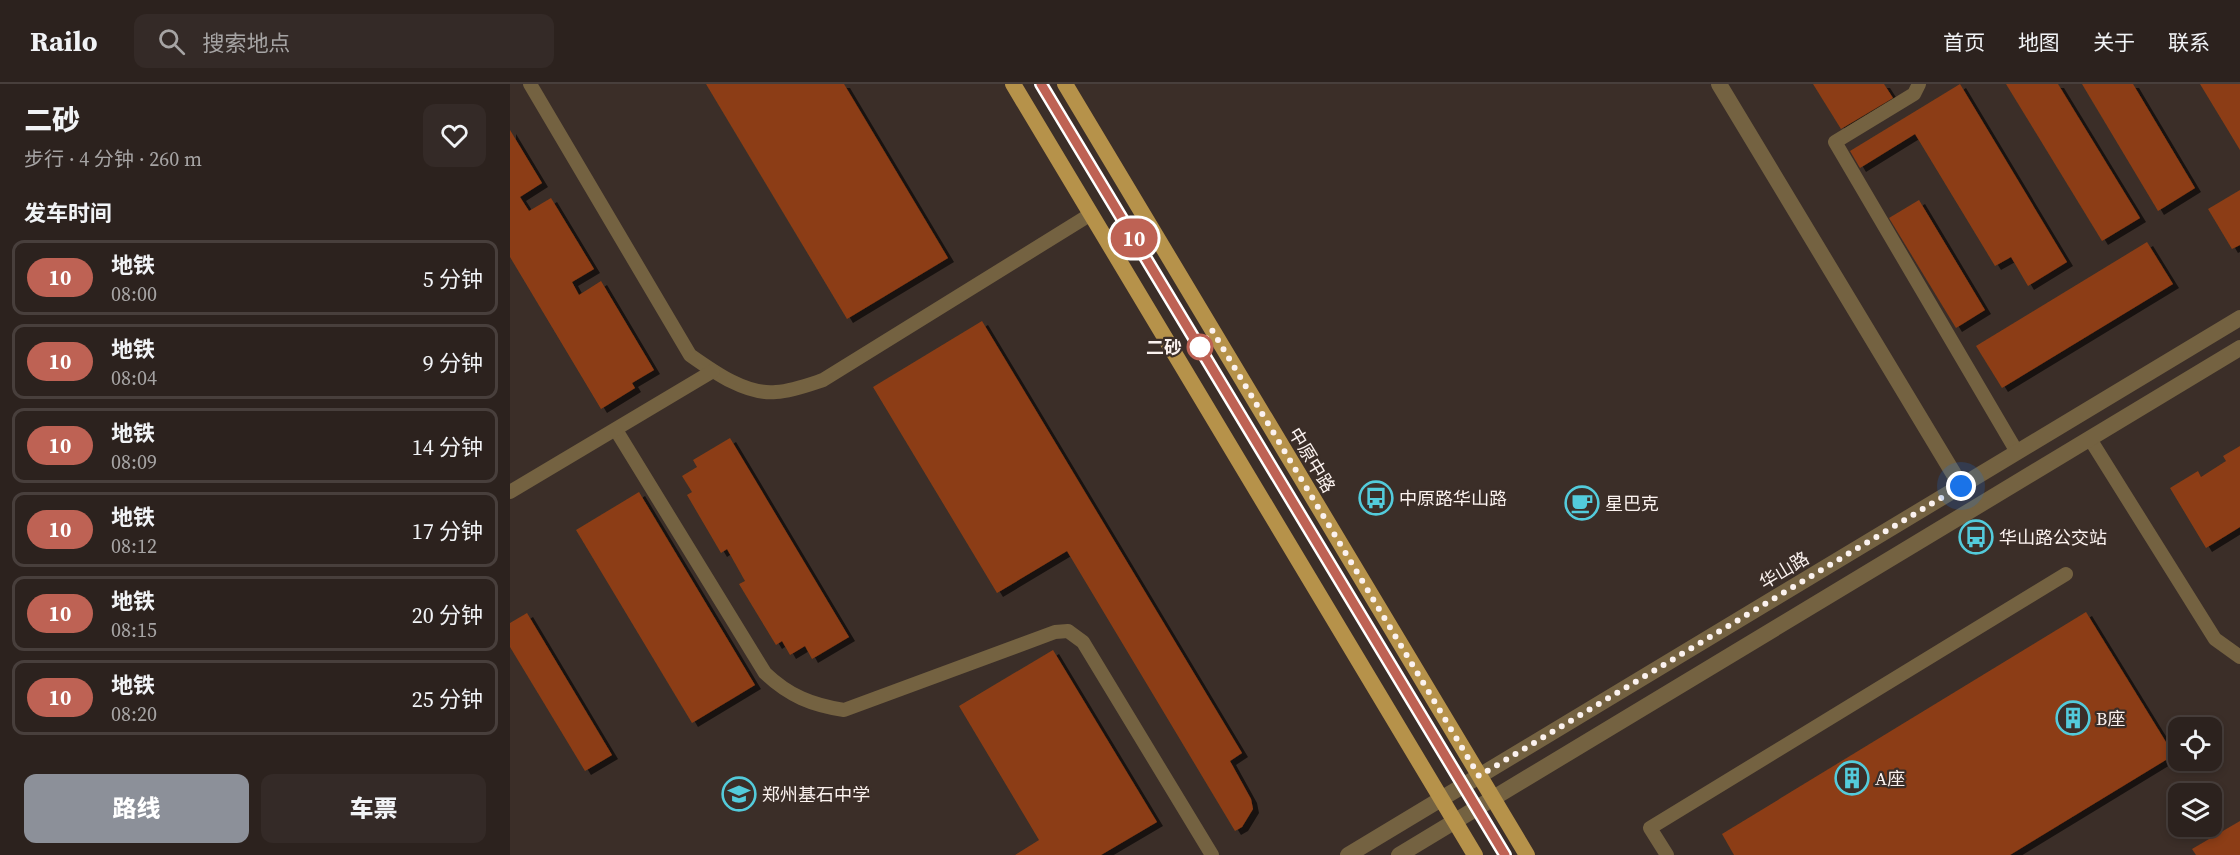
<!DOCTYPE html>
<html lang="zh">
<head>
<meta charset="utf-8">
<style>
	:root { --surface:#2c221e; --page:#342a27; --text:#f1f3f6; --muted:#a6a4a4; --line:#483f3c; --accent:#8c9099 }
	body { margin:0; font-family:"Source Serif 4","Noto Sans SC",serif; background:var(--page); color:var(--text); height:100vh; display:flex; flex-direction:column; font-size:22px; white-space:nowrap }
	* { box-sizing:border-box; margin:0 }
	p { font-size:20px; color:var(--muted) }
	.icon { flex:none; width:33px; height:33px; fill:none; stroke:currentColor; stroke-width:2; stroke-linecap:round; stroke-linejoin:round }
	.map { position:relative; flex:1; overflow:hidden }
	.drawer { display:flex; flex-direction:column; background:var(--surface); width:510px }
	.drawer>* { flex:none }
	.badge { padding:0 12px; border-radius:20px; font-size:21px; line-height:39px }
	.buttons { position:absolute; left:1658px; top:633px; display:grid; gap:12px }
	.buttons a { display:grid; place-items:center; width:54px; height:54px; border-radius:12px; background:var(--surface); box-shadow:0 3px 9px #0003,0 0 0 2px var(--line); font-size:30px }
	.you { position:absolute; width:30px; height:30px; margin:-15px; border:4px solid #fff; border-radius:50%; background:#1a73e8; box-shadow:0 0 0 9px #1a73e833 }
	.map>.badge { position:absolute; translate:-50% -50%; box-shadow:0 0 0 3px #fff }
	h2 { padding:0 24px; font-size:22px; line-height:54px }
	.round { display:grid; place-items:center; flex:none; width:63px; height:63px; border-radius:12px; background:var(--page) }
	.head { display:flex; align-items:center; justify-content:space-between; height:102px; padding:0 24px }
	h1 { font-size:28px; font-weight:800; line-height:45px }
	.primary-button { display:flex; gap:12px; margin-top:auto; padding:12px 24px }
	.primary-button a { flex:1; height:69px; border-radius:12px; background:var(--accent); color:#fff; font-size:24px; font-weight:800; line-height:69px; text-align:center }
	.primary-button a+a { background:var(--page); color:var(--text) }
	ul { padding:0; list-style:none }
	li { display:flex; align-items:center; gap:18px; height:75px; margin:0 12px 9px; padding:0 12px; border:3px solid var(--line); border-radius:12px }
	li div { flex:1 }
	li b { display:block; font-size:22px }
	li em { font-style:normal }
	li .badge { min-width:66px; font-weight:700; text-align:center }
	header { display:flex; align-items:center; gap:36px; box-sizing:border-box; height:84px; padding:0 30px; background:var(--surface); border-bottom:2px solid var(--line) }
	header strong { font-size:28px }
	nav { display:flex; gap:33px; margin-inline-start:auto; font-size:21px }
	.search { width:420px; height:54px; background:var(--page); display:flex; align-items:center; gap:15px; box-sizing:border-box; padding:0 21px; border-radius:12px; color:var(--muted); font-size:22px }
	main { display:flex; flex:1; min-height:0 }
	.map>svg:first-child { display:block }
	.building { fill:#8c3e14; filter:url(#shadow) }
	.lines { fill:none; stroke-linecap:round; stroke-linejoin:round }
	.service { stroke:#746241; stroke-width:14 }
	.minor { stroke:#746241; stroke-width:16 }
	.tertiary { stroke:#746241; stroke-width:16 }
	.primary { stroke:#b6924a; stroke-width:16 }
	.line-casing { stroke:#fff; stroke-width:14 }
	.line { stroke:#be6254; stroke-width:9 }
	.walk { stroke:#fbf2ef; stroke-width:6; stroke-dasharray:0 10.8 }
	.stop-dot { fill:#fff; stroke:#be6254; stroke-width:3 }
	.labels { text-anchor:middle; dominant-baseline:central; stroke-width:4.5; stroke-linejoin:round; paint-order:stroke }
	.stop-label { font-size:18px; font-weight:bold; fill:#fbf2ef; stroke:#3b2e28; text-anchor:end }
	.street-label { font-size:18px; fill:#fbf2ef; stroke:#3b2e28 }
	.poi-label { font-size:18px; fill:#fbf2ef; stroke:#3b2e28; text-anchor:start }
</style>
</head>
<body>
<header>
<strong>Railo</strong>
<div class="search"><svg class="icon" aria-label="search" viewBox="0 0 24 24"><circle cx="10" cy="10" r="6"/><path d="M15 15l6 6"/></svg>搜索地点</div>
<nav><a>首页</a><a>地图</a><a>关于</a><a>联系</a></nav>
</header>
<main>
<section class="drawer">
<div class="head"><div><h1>二砂</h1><p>步行 · 4 分钟 · 260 m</p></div><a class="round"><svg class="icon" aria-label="heart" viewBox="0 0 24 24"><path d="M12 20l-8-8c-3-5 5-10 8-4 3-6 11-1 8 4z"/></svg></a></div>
<h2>发车时间</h2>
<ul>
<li><span class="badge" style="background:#be6254;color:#fff">10</span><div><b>地铁</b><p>08:00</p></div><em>5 分钟</em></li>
<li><span class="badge" style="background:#be6254;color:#fff">10</span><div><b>地铁</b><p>08:04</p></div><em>9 分钟</em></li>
<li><span class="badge" style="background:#be6254;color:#fff">10</span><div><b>地铁</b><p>08:09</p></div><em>14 分钟</em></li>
<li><span class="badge" style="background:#be6254;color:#fff">10</span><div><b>地铁</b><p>08:12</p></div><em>17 分钟</em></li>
<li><span class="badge" style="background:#be6254;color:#fff">10</span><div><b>地铁</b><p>08:15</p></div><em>20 分钟</em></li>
<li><span class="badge" style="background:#be6254;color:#fff">10</span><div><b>地铁</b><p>08:20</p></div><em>25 分钟</em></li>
</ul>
<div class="primary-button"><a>路线</a><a>车票</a></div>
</section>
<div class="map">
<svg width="1730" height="771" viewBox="0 0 1730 771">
	<defs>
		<filter id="shadow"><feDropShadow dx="6" dy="4" stdDeviation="0" flood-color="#0009"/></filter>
	</defs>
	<rect width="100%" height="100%" fill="#3b2e28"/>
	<g class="building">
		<polygon points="196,0 334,0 438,174 337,235"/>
		<polygon points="1303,0 1374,0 1383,14 1331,45"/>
		<polygon points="1450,0 1557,178 1518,202 1501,173 1485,182 1405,50 1350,84 1340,67"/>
		<polygon points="1496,0 1548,0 1630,134 1592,157"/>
		<polygon points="1572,0 1623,0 1685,104 1648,127"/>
		<polygon points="1690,0 1730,0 1730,66"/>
		<polygon points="0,46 32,99 10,113 19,127 41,114 84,185 62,198 69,211 91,197 144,286 122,299 125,304 91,325 0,173"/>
		<polygon points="1730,106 1730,161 1722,165 1698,125"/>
		<polygon points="1409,116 1475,226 1446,244 1379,134"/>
		<polygon points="1637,158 1663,200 1492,304 1466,262"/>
		<polygon points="472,237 732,669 720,677 741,715 743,725 732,743 725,747 557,467 487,509 363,303"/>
		<polygon points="220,354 339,553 302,575 295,562 280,571 272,557 266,561 229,500 235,497 217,465 211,469 177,411 182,408 172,392 187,383 183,376"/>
		<polygon points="1730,362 1730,443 1696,464 1660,404 1688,387 1691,393 1716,377 1713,372"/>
		<polygon points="129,408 245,601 182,639 66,446"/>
		<polygon points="1576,528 1664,671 1500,771 1224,771 1212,750"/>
		<polygon points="17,529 102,671 75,687 0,563 0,539"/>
		<polygon points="543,566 647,738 591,771 505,771 529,756 449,622"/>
		<polygon points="1730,737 1730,771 1686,771 1682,765"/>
	</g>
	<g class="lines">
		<g class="service">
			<path d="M 20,0 L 180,271 C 204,288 236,311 266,308 C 282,307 298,301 313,296 L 581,130"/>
			<polyline points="1409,0 1404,10 1325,58 1507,368"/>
			<path d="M 106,346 L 255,589 C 279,612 302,621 334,626 L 545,548 L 558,547 L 573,558 L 702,771"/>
			<polyline points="1580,355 1705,555 1730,573"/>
			<polyline points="0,408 203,287"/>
			<polyline points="1157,771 1140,744 1556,490"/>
		</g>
		<polyline class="minor" points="1209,0 1451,402"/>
		<g class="tertiary">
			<polyline points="838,771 1730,234"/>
			<polyline points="889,771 1730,264"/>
		</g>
		<g class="primary">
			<polyline points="503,0 965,771"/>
			<polyline points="555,0 1017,771"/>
		</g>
	</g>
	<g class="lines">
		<g class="line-casing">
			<polyline id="line" points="531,0 995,771"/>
		</g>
		<use href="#line" class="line"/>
		<polyline class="walk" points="690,263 702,246 969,692 1451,402"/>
	</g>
	<defs>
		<g id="bus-ring" transform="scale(1.725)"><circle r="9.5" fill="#3b2e28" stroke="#53cbdb" stroke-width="1.5"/><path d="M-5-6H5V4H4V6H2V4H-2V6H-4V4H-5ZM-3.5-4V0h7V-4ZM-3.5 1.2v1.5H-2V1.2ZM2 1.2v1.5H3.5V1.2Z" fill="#53cbdb"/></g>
		<g id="cafe-ring" transform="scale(1.725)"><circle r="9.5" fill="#3b2e28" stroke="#53cbdb" stroke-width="1.5"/><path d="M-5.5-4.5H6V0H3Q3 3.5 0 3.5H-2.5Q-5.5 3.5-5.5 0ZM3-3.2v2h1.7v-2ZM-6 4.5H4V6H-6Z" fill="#53cbdb"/></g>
		<g id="building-ring" transform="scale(1.725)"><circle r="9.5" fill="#3b2e28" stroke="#53cbdb" stroke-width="1.5"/><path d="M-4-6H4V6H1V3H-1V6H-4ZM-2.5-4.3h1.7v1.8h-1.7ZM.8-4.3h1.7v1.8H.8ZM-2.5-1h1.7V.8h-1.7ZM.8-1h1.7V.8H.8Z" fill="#53cbdb"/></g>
		<g id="school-ring" transform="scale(1.725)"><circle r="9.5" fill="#3b2e28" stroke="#53cbdb" stroke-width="1.5"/><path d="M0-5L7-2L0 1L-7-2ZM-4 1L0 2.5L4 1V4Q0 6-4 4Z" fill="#53cbdb"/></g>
	</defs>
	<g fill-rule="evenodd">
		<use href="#bus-ring" x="866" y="414"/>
		<use href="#cafe-ring" x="1072" y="419"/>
		<use href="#bus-ring" x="1466" y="453"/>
		<use href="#building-ring" x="1563" y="634"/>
		<use href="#building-ring" x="1342" y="694"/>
		<use href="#school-ring" x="229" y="710"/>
	</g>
	<circle class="stop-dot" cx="690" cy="263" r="12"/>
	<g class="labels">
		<g class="stop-label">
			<text x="672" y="263">二砂</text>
		</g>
		<g class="street-label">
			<text transform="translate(802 376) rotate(59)">中原中路</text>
			<text transform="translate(1274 486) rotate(-31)">华山路</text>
		</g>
		<g class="poi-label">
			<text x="889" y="414">中原路华山路</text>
			<text x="1095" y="419">星巴克</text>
			<text x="1489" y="453">华山路公交站</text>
			<text x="1586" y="634">B座</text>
			<text x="1365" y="694">A座</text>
			<text x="252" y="710">郑州基石中学</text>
		</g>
	</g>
</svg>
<div class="buttons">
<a><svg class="icon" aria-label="locate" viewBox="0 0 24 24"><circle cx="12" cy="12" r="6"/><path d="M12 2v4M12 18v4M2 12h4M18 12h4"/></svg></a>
<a><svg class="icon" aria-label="layers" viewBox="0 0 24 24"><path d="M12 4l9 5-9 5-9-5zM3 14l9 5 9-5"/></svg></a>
</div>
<div class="you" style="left:1451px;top:402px"></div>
<b class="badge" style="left:624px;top:154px;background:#be6254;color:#fff">10</b>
</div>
</main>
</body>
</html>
